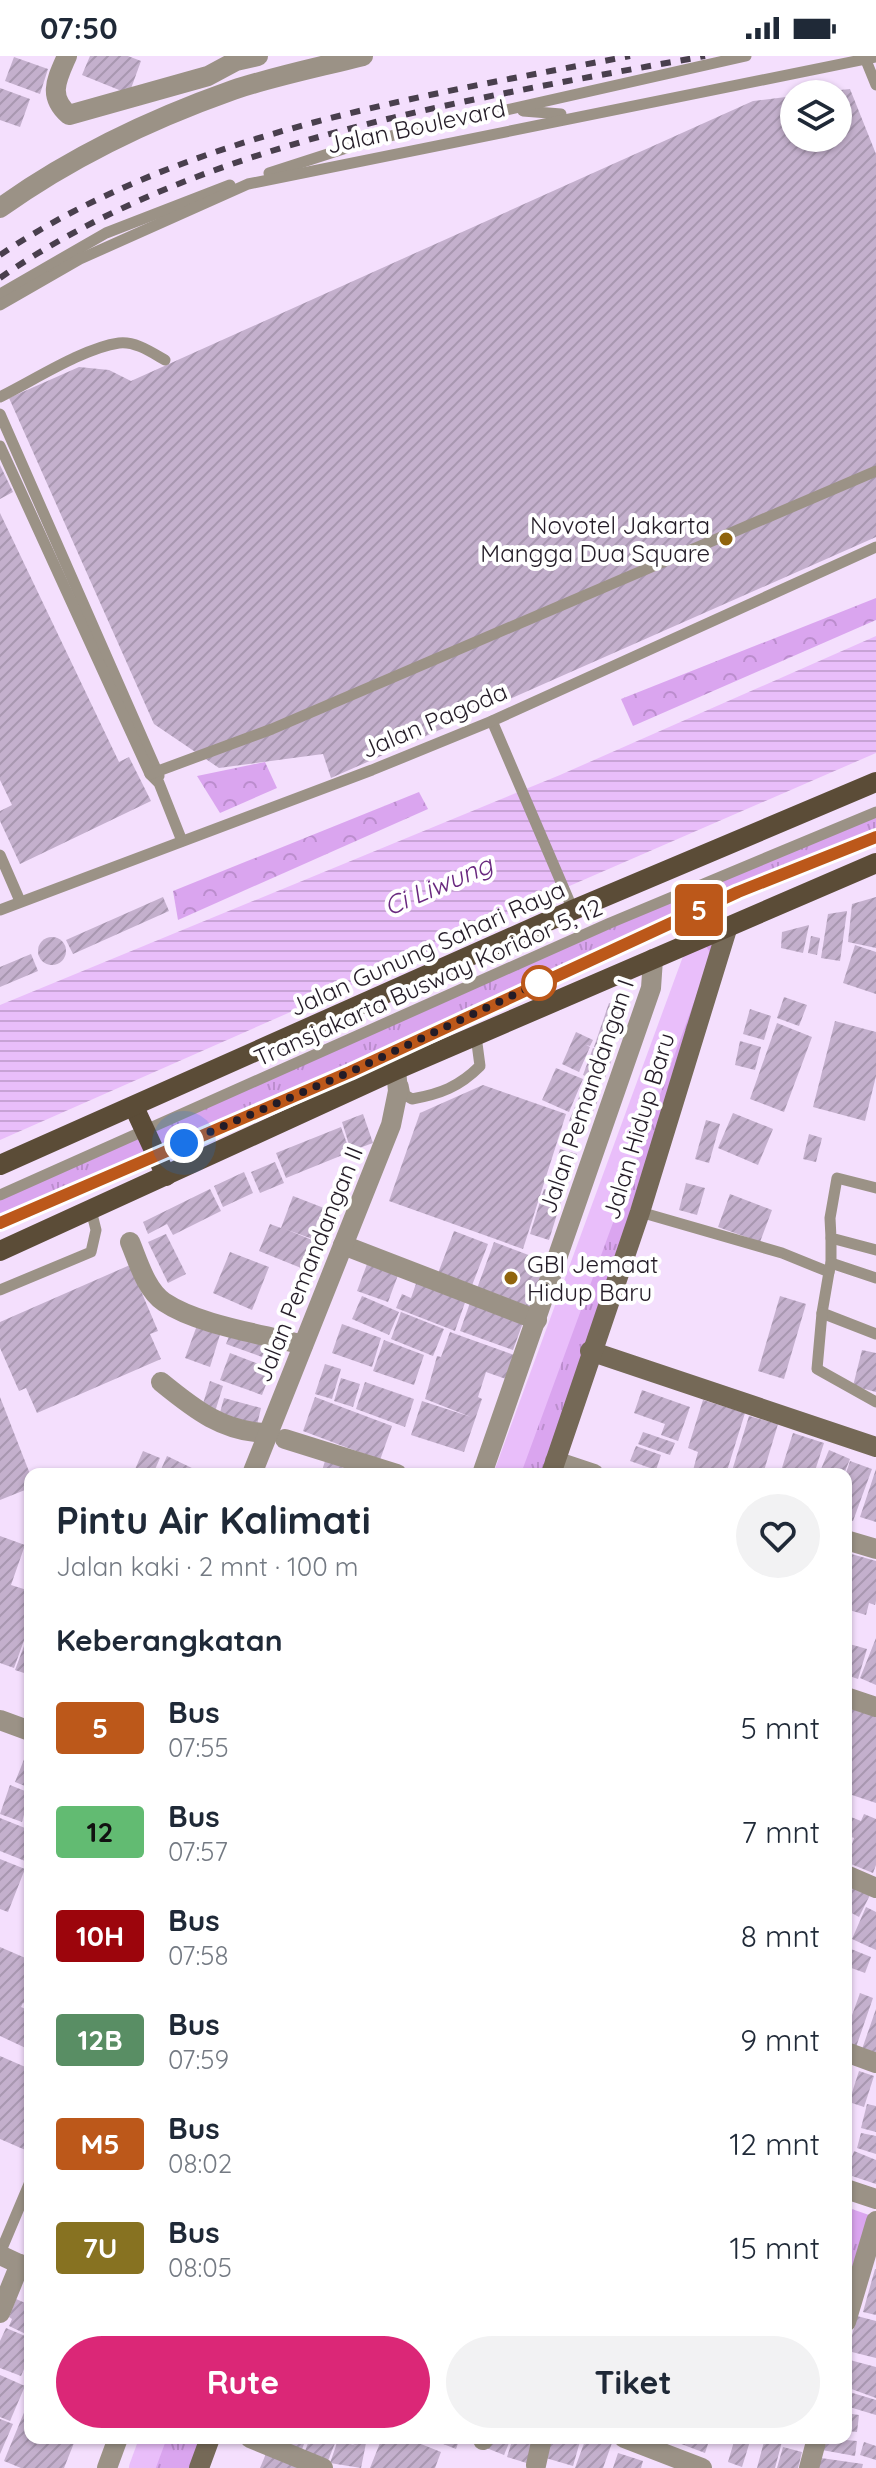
<!DOCTYPE html>
<html lang="id">
<head>
<meta charset="utf-8">
<style>
	:root { --surface:#fff; --page:#f2f2f3; --text:#1f2937; --muted:#747a83; --accent:#db2777 }
	body { margin:0; font-family:Quicksand,sans-serif; background:var(--page); color:var(--text); height:100vh; display:flex; flex-direction:column; font-size:30px; white-space:nowrap }
	* { box-sizing:border-box; margin:0 }
	p { font-size:26px; color:var(--muted) }
	.icon { flex:none; width:44px; height:44px; fill:none; stroke:currentColor; stroke-width:2; stroke-linecap:round; stroke-linejoin:round }
	.map { position:relative; flex:1; overflow:hidden }
	.drawer { position:absolute; left:24px; top:1412px; width:828px; height:976px; display:flex; flex-direction:column; background:var(--surface); border-radius:16px; box-shadow:0 2px 6px #0004 }
	.drawer>* { flex:none }
	.badge { padding:0 16px; border-radius:6px; font-size:28px; line-height:52px }
	.tools { position:absolute; left:780px; top:24px; display:grid; gap:16px }
	.tools a { display:grid; place-items:center; width:72px; height:72px; border-radius:50%; background:var(--surface); box-shadow:0 2px 6px #0004; font-size:40px }
	.you { position:absolute; width:40px; height:40px; margin:-20px; border:6px solid #fff; border-radius:50%; background:#1a73e8; box-shadow:0 0 0 12px #1a73e833 }
	.map>.badge { position:absolute; translate:-50% -50%; box-shadow:0 0 0 4px #fff }
	h2 { padding:0 32px; font-size:30px; line-height:72px }
	.round { display:grid; place-items:center; flex:none; width:84px; height:84px; border-radius:42px; background:var(--page) }
	.summary { display:flex; align-items:center; justify-content:space-between; height:136px; padding:0 32px }
	h1 { font-size:38px; font-weight:700; line-height:60px }
	.primary-button { display:flex; gap:16px; margin-top:auto; padding:16px 32px }
	.primary-button a { flex:1; height:92px; border-radius:48px; background:var(--accent); color:#fff; font-size:32px; font-weight:700; line-height:92px; text-align:center }
	.primary-button a+a { background:var(--page); color:var(--text) }
	ul { padding:0; list-style:none }
	li { display:flex; align-items:center; gap:24px; height:104px; padding:0 32px }
	li div { flex:1 }
	li b { display:block; font-size:30px }
	li em { font-style:normal }
	li .badge { min-width:88px; font-weight:700; text-align:center }
	.status { display:flex; justify-content:space-between; align-items:center; height:56px; padding:0 40px; background:var(--surface); direction:ltr }
	.status svg { height:22px; fill:currentColor }
	.map>svg:first-child { display:block }
	.grass { fill:url(#grass-tufts) }
	.park { fill:url(#park-crowns) }
	.water { fill:url(#water-rules) }
	.lines { fill:none; stroke-linecap:round; stroke-linejoin:round }
	.canal { stroke:#e9befa; stroke-width:26 }
	.building { fill:url(#building-hatch) }
	.lane { stroke:#9b9286; stroke-width:11 }
	.street { stroke:#9b9286; stroke-width:20 }
	.secondary { stroke:#756957; stroke-width:20 }
	.primary { stroke:#5b4c37; stroke-width:20 }
	.rail { stroke:#493f4d; stroke-width:6; stroke-dasharray:10 10; stroke-linecap:butt }
	.line-casing { stroke:#fff; stroke-width:18 }
	.line { stroke:#bc581a; stroke-width:12 }
	.walk { stroke:#241c27; stroke-width:8; stroke-dasharray:0 14.4 }
	.poi-dot { fill:#90640d; stroke:#fff; stroke-width:3 }
	.stop-dot { fill:#fff; stroke:#bc581a; stroke-width:4 }
	.labels { text-anchor:middle; dominant-baseline:central; stroke-width:8; stroke-linejoin:round; paint-order:stroke }
	.street-label { font-size:24px; fill:#241c27; stroke:#fff }
	.poi-label { font-size:24px; fill:#241c27; stroke:#fff; text-anchor:end }
	.water-label { font-size:26px; font-style:italic; fill:#69297f; stroke:#fff }
</style>
</head>
<body>
<div class="status"><b>07:50</b><svg viewBox="0 0 49 12"><path d="M0 12V9h3v3zM5 12V6h3v6zM10 12V3h3v9zM15 12V0h3v12zM26 1h20v11H26zM47 4h2v5h-2z"/></svg></div>
<div class="map">
<svg width="876" height="2412" viewBox="0 0 876 2412">
	<defs>
		<pattern id="grass-tufts" width="24" height="20" patternUnits="userSpaceOnUse" patternTransform="scale(2)"><rect width="24" height="20" fill="#daa5ef"/><path d="M3 7l-1-3M5 7V3M7 7l1-3M15 17l-1-3M17 17v-4M19 17l1-3" fill="none" stroke="#bb8dcd"/></pattern>
		<pattern id="park-crowns" width="20" height="18" patternUnits="userSpaceOnUse" patternTransform="scale(2)"><rect width="20" height="18" fill="#daa5ef"/><path d="M2 6a3 3 0 1 1 6 0M12 15a3 3 0 1 1 6 0" fill="none" stroke="#bb8dcd"/></pattern>
		<pattern id="water-rules" width="6" height="5" patternUnits="userSpaceOnUse" patternTransform="scale(2)"><rect width="6" height="5" fill="#e9befa"/><path d="M0 2.5h6" fill="none" stroke="#c8a3d6"/></pattern>
		<pattern id="building-hatch" width="6" height="6" patternUnits="userSpaceOnUse" patternTransform="scale(2)"><rect width="6" height="6" fill="#c4b0cd"/><path d="M-1 1l2-2M0 6l6-6M5 7l2-2" fill="none" stroke="#a897b0"/></pattern>
	</defs>
	<rect width="100%" height="100%" fill="#f4dffd"/>
	<g class="grass">
		<polygon points="876,756 876,779 0,1166 0,1139"/>
		<polygon points="727,873 551,1418 507,1418 703,881"/>
		<polygon points="846,2151 869,2159 846,2231"/>
		<polygon points="153,2382 210,2382 199,2412 142,2412"/>
	</g>
	<g class="park">
		<polygon points="876,542 876,564 633,670 621,643"/>
		<polygon points="265,706 277,732 220,757 197,720"/>
		<polygon points="419,736 428,753 178,864 173,835"/>
	</g>
	<polygon class="water" points="876,580 876,697 528,848 463,880 0,1084 0,949 560,719"/>
	<g class="lines">
		<g class="canal">
			<polyline points="507,1418 697,900"/>
			<polyline points="142,2412 153,2382"/>
		</g>
	</g>
	<g class="building">
		<polygon points="90,0 128,0 141,5 129,38 82,19"/>
		<polygon points="14,1 48,13 40,38 5,25"/>
		<polygon points="0,32 30,43 20,71 0,64"/>
		<polygon points="850,33 876,98 876,481 331,722 323,698 219,712 154,668 9,342 79,311 109,314 131,325 753,45 794,40 794,82 838,82 838,38 822,36"/>
		<polygon points="0,409 13,436 0,443"/>
		<polygon points="0,457 119,706 129,701 151,745 20,808 0,765 0,755 12,749 0,724"/>
		<polygon points="163,841 169,855 73,898 66,884"/>
		<polygon points="876,841 876,892 848,886 852,848"/>
		<polygon points="847,855 840,905 821,902 828,858"/>
		<polygon points="809,869 803,897 781,892 782,876"/>
		<polygon points="811,880 820,882 817,899 808,897"/>
		<circle cx="52" cy="895" r="14"/>
		<polygon points="855,889 876,896 876,938 843,927"/>
		<polygon points="31,898 38,915 0,931 0,911"/>
		<polygon points="784,941 807,949 799,970 777,962"/>
		<polygon points="609,947 625,952 610,997 594,991"/>
		<polygon points="750,953 771,960 764,984 743,978"/>
		<polygon points="835,965 876,976 876,1020 865,1065 813,1051"/>
		<polygon points="777,967 812,981 784,1056 750,1043"/>
		<polygon points="576,976 593,984 590,990 586,989 590,991 579,1016 562,1008"/>
		<polygon points="740,985 761,991 755,1014 735,1009"/>
		<polygon points="593,992 613,1000 603,1027 583,1019"/>
		<polygon points="556,1012 583,1023 569,1056 542,1044"/>
		<polygon points="483,1029 566,1058 523,1193 389,1145 420,1057"/>
		<polygon points="583,1032 600,1039 586,1072 569,1065"/>
		<polygon points="733,1057 773,1073 758,1109 718,1092"/>
		<polygon points="363,1058 373,1087 351,1095 342,1066"/>
		<polygon points="706,1064 720,1068 709,1107 695,1103"/>
		<polygon points="341,1071 350,1096 286,1122 276,1097"/>
		<polygon points="809,1078 822,1082 816,1106 803,1103"/>
		<polygon points="560,1093 577,1098 565,1136 549,1131"/>
		<polygon points="275,1106 284,1127 260,1137 251,1116"/>
		<polygon points="244,1116 253,1137 223,1151 214,1130"/>
		<polygon points="686,1127 705,1132 697,1159 679,1154"/>
		<polygon points="210,1133 221,1155 173,1179 167,1168 148,1178 143,1166"/>
		<polygon points="544,1133 563,1139 549,1184 530,1178"/>
		<polygon points="730,1138 772,1154 760,1186 718,1171"/>
		<polygon points="293,1140 329,1154 318,1185 285,1173 322,1188 311,1216 259,1195 270,1168 281,1172"/>
		<polygon points="454,1175 488,1188 471,1232 437,1220"/>
		<polygon points="166,1178 186,1218 168,1227 148,1186"/>
		<polygon points="494,1186 547,1206 527,1258 475,1238"/>
		<polygon points="230,1196 269,1211 252,1254 213,1237"/>
		<polygon points="370,1200 401,1211 388,1246 357,1235"/>
		<polygon points="130,1209 158,1275 150,1278 161,1303 37,1357 26,1332 19,1335 0,1292 0,1266"/>
		<polygon points="419,1219 468,1238 455,1275 396,1252 402,1238 411,1242"/>
		<polygon points="362,1240 399,1256 389,1279 352,1263"/>
		<polygon points="780,1240 806,1248 784,1323 758,1315"/>
		<polygon points="472,1241 525,1261 513,1294 460,1275"/>
		<polygon points="401,1256 444,1273 433,1300 391,1283"/>
		<polygon points="199,1264 222,1272 210,1311 185,1302"/>
		<polygon points="342,1268 381,1282 372,1311 332,1297"/>
		<polygon points="231,1275 267,1288 262,1301 226,1288"/>
		<polygon points="450,1276 514,1299 506,1323 486,1316 478,1341 482,1343 464,1396 411,1379 422,1345 471,1361 425,1343 437,1300 441,1301"/>
		<polygon points="384,1284 424,1299 414,1329 373,1315"/>
		<polygon points="862,1294 876,1297 876,1336 853,1330"/>
		<polygon points="230,1297 272,1313 262,1339 220,1324"/>
		<polygon points="325,1308 341,1313 332,1343 315,1338"/>
		<polygon points="341,1322 360,1328 353,1351 334,1345"/>
		<polygon points="210,1325 223,1330 214,1359 201,1354"/>
		<polygon points="365,1326 414,1343 405,1371 356,1353"/>
		<polygon points="642,1334 690,1351 678,1385 661,1379 665,1368 634,1357"/>
		<polygon points="0,1341 30,1418 30,1432 0,1444"/>
		<polygon points="315,1341 392,1370 380,1404 303,1375"/>
		<polygon points="224,1342 261,1352 256,1373 218,1364"/>
		<polygon points="703,1344 745,1357 726,1418 692,1418 698,1396 688,1392"/>
		<polygon points="749,1360 778,1368 763,1418 731,1418"/>
		<polygon points="643,1376 675,1387 670,1399 638,1388"/>
		<polygon points="793,1377 824,1387 814,1418 780,1418"/>
		<polygon points="636,1390 661,1399 656,1414 630,1405"/>
		<polygon points="829,1394 850,1403 844,1418 819,1418"/>
		<polygon points="143,1395 160,1402 153,1418 133,1418"/>
		<polygon points="167,1400 196,1414 205,1418 159,1418"/>
		<polygon points="325,1405 386,1418 321,1418"/>
		<polygon points="850,1405 872,1413 853,1465 846,1463 846,1417"/>
		<polygon points="876,1413 876,1466 860,1461"/>
		<polygon points="0,1480 25,1489 11,1529 30,1535 30,1568 14,1612 0,1607"/>
		<polygon points="848,1497 876,1505 876,1545 875,1549 869,1547 866,1559 846,1553"/>
		<polygon points="30,1574 30,1619 15,1614"/>
		<polygon points="876,1582 876,1629 860,1622"/>
		<polygon points="846,1587 867,1593 858,1623 846,1619"/>
		<polygon points="846,1650 876,1660 876,1747 846,1737"/>
		<polygon points="25,1701 30,1703 30,1732 15,1726"/>
		<polygon points="10,1729 30,1737 22,1766 0,1758"/>
		<polygon points="864,1758 876,1763 876,1809 873,1817 846,1806 854,1782 846,1779 846,1759 861,1765"/>
		<polygon points="0,1762 30,1774 30,1807 0,1795"/>
		<polygon points="0,1803 25,1813 8,1856 0,1853"/>
		<polygon points="849,1829 870,1839 859,1861 846,1854"/>
		<polygon points="866,1851 876,1856 876,1894 852,1883"/>
		<polygon points="0,1891 30,1904 30,1950 23,1947 21,1951 30,1955 30,1994 0,1980"/>
		<polygon points="846,1891 871,1901 865,1917 846,1910"/>
		<polygon points="860,1937 873,1942 855,1994 846,1991 846,1976"/>
		<polygon points="876,1953 876,2003 861,1996"/>
		<polygon points="0,2000 30,2013 30,2096 0,2083"/>
		<polygon points="859,2015 874,2020 864,2051 849,2046"/>
		<polygon points="867,2048 876,2050 876,2076 861,2072"/>
		<polygon points="861,2077 876,2080 876,2098 857,2092"/>
		<polygon points="854,2095 876,2104 876,2128 846,2118"/>
		<polygon points="875,2213 876,2213 876,2259 863,2256"/>
		<polygon points="16,2243 30,2249 30,2280 9,2270 12,2263 9,2261"/>
		<polygon points="857,2260 876,2265 876,2302 848,2295"/>
		<polygon points="6,2272 30,2282 30,2299 21,2320 0,2312 0,2285"/>
		<polygon points="846,2303 876,2311 876,2342 846,2331"/>
		<polygon points="0,2319 25,2330 10,2365 0,2361"/>
		<polygon points="846,2335 876,2344 876,2359 846,2350"/>
		<polygon points="30,2342 30,2382 76,2382 64,2412 21,2412 4,2405"/>
		<polygon points="846,2357 859,2359 857,2376 846,2375"/>
		<polygon points="0,2363 13,2368 0,2398"/>
		<polygon points="253,2382 305,2382 306,2383 299,2401"/>
		<polygon points="310,2382 335,2387 328,2405 305,2395"/>
		<polygon points="338,2382 367,2382 361,2412 330,2407 338,2384 357,2390"/>
		<polygon points="382,2382 406,2382 441,2396 435,2412 370,2412"/>
		<polygon points="428,2382 460,2382 456,2393"/>
		<polygon points="488,2382 511,2382 504,2399 484,2391"/>
		<polygon points="513,2382 541,2382 533,2409 507,2401"/>
		<polygon points="544,2382 581,2382 573,2410 539,2400"/>
		<polygon points="586,2382 612,2387 603,2412 575,2412"/>
		<polygon points="677,2382 710,2382 705,2397 676,2386"/>
		<polygon points="735,2382 751,2382 742,2411 728,2406"/>
		<polygon points="765,2382 783,2382 775,2412 757,2412"/>
		<polygon points="824,2382 857,2385 855,2400 822,2394"/>
		<polygon points="864,2386 876,2390 876,2404 860,2399"/>
		<polygon points="783,2391 802,2396 798,2412 777,2412"/>
		<polygon points="268,2393 297,2412 260,2412"/>
		<polygon points="618,2397 643,2405 641,2412 613,2412"/>
		<polygon points="814,2401 863,2408 862,2412 813,2412"/>
	</g>
	<g class="lines">
		<g class="lane">
			<polyline points="865,2 876,29"/>
			<polyline points="523,55 561,58"/>
			<polyline points="269,117 368,85 746,0"/>
			<polyline points="0,238 106,177 230,129"/>
			<polyline points="0,249 80,203 248,128 876,1"/>
			<path d="M 0,341 C 33,325 83,292 119,287 C 135,285 151,296 165,304"/>
			<polyline points="0,358 159,720"/>
			<polyline points="0,390 150,718 159,727 182,785"/>
			<polyline points="492,665 573,854"/>
			<polyline points="150,718 272,673 876,415"/>
			<polyline points="0,799 20,845"/>
			<polyline points="0,854 372,714 492,665 876,491"/>
			<path d="M 403,1029 L 405,1039 L 412,1043 C 440,1038 459,1031 480,1010 L 476,980"/>
			<polyline points="876,1132 837,1122 830,1162 831,1182 876,1194"/>
			<polyline points="0,1139 610,867 876,756"/>
			<polyline points="640,1156 782,1197 829,1216 822,1257 876,1278"/>
			<polyline points="0,1167 350,1016 738,836 876,781"/>
			<polyline points="831,1182 831,1207"/>
			<polyline points="829,1216 831,1207 876,1222"/>
			<polyline points="0,1234 91,1196 96,1174 91,1154"/>
			<polyline points="822,1257 817,1313 876,1346"/>
			<polyline points="0,2197 30,2126"/>
		</g>
		<g class="street">
			<path d="M 67,0 C 57,23 47,40 69,59 L 208,20 L 236,5 L 258,0"/>
			<path d="M 0,152 C 71,101 151,63 233,34 C 275,20 320,11 363,0"/>
			<path d="M 130,1186 C 138,1205 146,1234 164,1246 C 198,1269 263,1278 303,1289"/>
			<polyline points="343,1189 537,1264"/>
			<path d="M 161,1326 C 194,1353 224,1377 269,1377"/>
			<polyline points="285,1383 397,1418"/>
			<polyline points="555,1405 594,1418"/>
			<polyline points="252,1418 391,1069 398,1035 396,1014"/>
			<polyline points="482,1418 651,932 653,903"/>
			<polyline points="846,1484 876,1493"/>
			<polyline points="846,1641 876,1651"/>
			<polyline points="0,1664 30,1675"/>
			<polyline points="846,1819 876,1832"/>
			<polyline points="846,1996 876,2007"/>
			<polyline points="846,2133 876,2143"/>
			<polyline points="0,2199 30,2213"/>
			<polyline points="0,2257 20,2208"/>
			<polyline points="846,2266 876,2165"/>
			<polyline points="250,2382 323,2412"/>
			<polyline points="624,2382 702,2412"/>
			<polyline points="483,2384 484,2382"/>
			<polyline points="536,2409 542,2382"/>
			<polyline points="107,2412 118,2382"/>
			<polyline points="809,2412 817,2382"/>
		</g>
		<g class="secondary">
			<polyline points="590,1295 876,1391"/>
			<polyline points="551,1418 640,1156 727,873"/>
			<polyline points="199,2412 210,2382"/>
		</g>
		<g class="primary">
			<polyline points="134,1051 166,1120"/>
			<polyline points="0,1109 573,854 876,726"/>
			<polyline points="0,1195 396,1014 876,807"/>
		</g>
		<g class="rail">
			<path d="M 0,199 C 179,78 421,40 630,0"/>
			<path d="M 0,222 C 198,84 471,43 705,0"/>
		</g>
	</g>
	<g class="lines">
		<g class="line-casing">
			<polyline id="line" points="0,1167 350,1016 738,836 876,781"/>
		</g>
		<use href="#line" class="line"/>
		<polyline class="walk" points="184,1087 350,1016 539,927"/>
	</g>
	<g class="poi-dot">
		<circle cx="726" cy="483" r="8"/>
		<circle cx="511" cy="1222" r="8"/>
	</g>
	<circle class="stop-dot" cx="539" cy="927" r="16"/>
	<g class="labels">
		<g class="street-label">
			<text transform="translate(416 70) rotate(-12)">Jalan Boulevard</text>
			<text transform="translate(434 664) rotate(-23)">Jalan Pagoda</text>
			<text transform="translate(427 892) rotate(-24)">Jalan Gunung Sahari Raya</text>
			<text transform="translate(428 926) rotate(-24)">Transjakarta Busway Koridor 5, 12</text>
			<text transform="translate(586 1040) rotate(-71)">Jalan Pemandangan I</text>
			<text transform="translate(638 1070) rotate(-73)">Jalan Hidup Baru</text>
			<text transform="translate(308 1208) rotate(-68)">Jalan Pemandangan II</text>
		</g>
		<g class="poi-label">
			<text x="710" y="469">Novotel Jakarta<tspan x="710" dy="28">Mangga Dua Square</tspan></text>
			<text x="527" y="1208" text-anchor="start">GBI Jemaat<tspan x="527" dy="28">Hidup Baru</tspan></text>
		</g>
		<g class="water-label">
			<text transform="translate(438 829) rotate(-23)">Ci Liwung</text>
		</g>
	</g>
</svg>
<div class="tools">
<a><svg class="icon" aria-label="layers" viewBox="0 0 24 24"><path d="M12 4l9 5-9 5-9-5zM3 14l9 5 9-5"/></svg></a>
</div>
<div class="you" style="left:184px;top:1087px"></div>
<b class="badge" style="left:699px;top:854px;background:#bc581a;color:#fff">5</b>
<section class="drawer">
<div class="summary"><div><h1>Pintu Air Kalimati</h1><p>Jalan kaki · 2 mnt · 100 m</p></div><a class="round"><svg class="icon" aria-label="heart" viewBox="0 0 24 24"><path d="M12 20l-8-8c-3-5 5-10 8-4 3-6 11-1 8 4z"/></svg></a></div>
<h2>Keberangkatan</h2>
<ul>
<li><span class="badge" style="background:#bc581a;color:#fff">5</span><div><b>Bus</b><p>07:55</p></div><em>5 mnt</em></li>
<li><span class="badge" style="background:#62bb72;color:#111">12</span><div><b>Bus</b><p>07:57</p></div><em>7 mnt</em></li>
<li><span class="badge" style="background:#9c050c;color:#fff">10H</span><div><b>Bus</b><p>07:58</p></div><em>8 mnt</em></li>
<li><span class="badge" style="background:#598e64;color:#fff">12B</span><div><b>Bus</b><p>07:59</p></div><em>9 mnt</em></li>
<li><span class="badge" style="background:#bc581a;color:#fff">M5</span><div><b>Bus</b><p>08:02</p></div><em>12 mnt</em></li>
<li><span class="badge" style="background:#877221;color:#fff">7U</span><div><b>Bus</b><p>08:05</p></div><em>15 mnt</em></li>
</ul>
<div class="primary-button"><a>Rute</a><a>Tiket</a></div>
</section>
</div>
</body>
</html>
